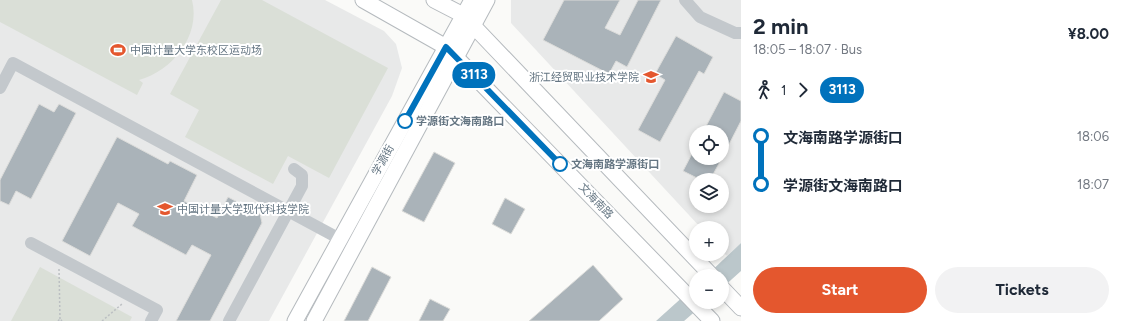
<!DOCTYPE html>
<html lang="en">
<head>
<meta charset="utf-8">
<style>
	:root { --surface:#fff; --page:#f2f2f3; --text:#1f2937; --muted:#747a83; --accent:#e4572e }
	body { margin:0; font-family:Figtree,"Noto Sans SC",sans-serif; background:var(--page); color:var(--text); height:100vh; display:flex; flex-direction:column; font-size:15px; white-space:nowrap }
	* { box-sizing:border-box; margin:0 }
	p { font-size:13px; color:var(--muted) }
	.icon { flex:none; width:22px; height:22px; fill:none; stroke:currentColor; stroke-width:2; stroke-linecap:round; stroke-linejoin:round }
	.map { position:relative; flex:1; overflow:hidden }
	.drawer { display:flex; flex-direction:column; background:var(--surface); width:380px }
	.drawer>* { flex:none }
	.badge { padding:0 8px; border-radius:13px; font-size:14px; line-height:26px }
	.controls { position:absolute; left:689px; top:125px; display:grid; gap:8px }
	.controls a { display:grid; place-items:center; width:40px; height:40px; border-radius:50%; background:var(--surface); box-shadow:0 2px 6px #0003; font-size:20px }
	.map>.badge { position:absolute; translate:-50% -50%; box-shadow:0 0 0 2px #fff }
	.legs { display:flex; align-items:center; gap:6px; height:44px; padding:0 12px; font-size:13px }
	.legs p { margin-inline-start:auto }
	.head { display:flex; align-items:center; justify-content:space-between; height:68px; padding:0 12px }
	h1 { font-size:22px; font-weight:700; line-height:30px }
	.cta { display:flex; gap:8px; margin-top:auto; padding:8px 12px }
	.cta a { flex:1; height:46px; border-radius:24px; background:var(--accent); color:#fff; font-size:16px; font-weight:700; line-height:46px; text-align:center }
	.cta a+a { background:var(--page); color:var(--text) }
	ul { padding:0 12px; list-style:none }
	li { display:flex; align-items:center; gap:14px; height:48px; font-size:15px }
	li i { display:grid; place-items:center; width:6px; height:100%; margin:0 5px; background:currentColor }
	li i::after { content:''; width:10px; height:10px; margin:-5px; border:3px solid; border-radius:50%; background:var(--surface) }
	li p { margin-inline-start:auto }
	li:first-child i { background:linear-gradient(#0000 50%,currentColor 0) }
	li:last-child i { background:linear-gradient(currentColor 50%,#0000 0) }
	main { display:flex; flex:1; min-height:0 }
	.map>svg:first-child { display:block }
	.built { fill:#e8e9e9; fill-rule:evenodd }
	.green { fill:#dadfd7 }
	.water { fill:#bbc7cb }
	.building { fill:#aab3b9; stroke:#dcdcda }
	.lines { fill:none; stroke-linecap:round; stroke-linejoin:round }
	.major-casing { stroke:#b5babe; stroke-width:17 }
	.path { stroke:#bbbfc2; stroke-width:1.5; stroke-dasharray:2 2; stroke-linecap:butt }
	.minor { stroke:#c3c8cc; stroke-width:12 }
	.major { stroke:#fff; stroke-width:15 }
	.line-1-casing { stroke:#fff; stroke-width:9 }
	.line-1 { stroke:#0072bc; stroke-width:6 }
	.stop-1-dot { fill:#fff; stroke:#0072bc; stroke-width:2 }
	.labels { text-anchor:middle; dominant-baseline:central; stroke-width:4; stroke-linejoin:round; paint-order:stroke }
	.poi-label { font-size:11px; fill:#657683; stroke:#fff; text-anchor:start }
	.stop-label { font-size:11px; font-weight:bold; fill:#657683; stroke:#fff; text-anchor:start }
	.street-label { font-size:11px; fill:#657683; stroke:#fff }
</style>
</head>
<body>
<main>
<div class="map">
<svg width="741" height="321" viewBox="0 0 741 321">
	<rect width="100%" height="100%" fill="#fafaf8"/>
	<g class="built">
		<polygon points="0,0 325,0 384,31 396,44 402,68 392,96 269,321 0,321"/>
		<path d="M 511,0 L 741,0 L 741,243 L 727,256 L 722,251 L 722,228 L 701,228 L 511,23 ZM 696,132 L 722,132 L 722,158 L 696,158 ZM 696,180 L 722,180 L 722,206 L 696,206 Z"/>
	</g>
	<g class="green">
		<path d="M 0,0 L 192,0 C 201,36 172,71 139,80 L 143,83 L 137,95 L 0,22 Z"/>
		<polygon points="221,0 262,0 388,68 329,178 288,156 273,184 185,137 199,110 170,94"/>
		<polygon points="40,267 132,317 130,321 11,321"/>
	</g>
	<g class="water">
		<polygon points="741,243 741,271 722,288 722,276 706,276"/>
		<polygon points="696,285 696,302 706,302 684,321 656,321"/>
	</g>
	<g class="building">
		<polygon points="564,0 620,0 605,28 620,35 638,0 661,0 627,67 616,61 609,74 543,40"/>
		<polygon points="676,36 713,57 704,74 699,71 660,142 638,130 665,80 655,74"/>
		<polygon points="724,92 741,101 741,121 722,158 722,132 703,132"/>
		<polygon points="39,104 54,112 59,104 76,113 31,199 16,191 9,205 0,201 0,180"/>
		<polygon points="117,137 168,164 170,161 197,175 184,201 217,218 228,197 260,214 262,223 210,321 176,321 211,255 192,245 186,255 132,226 139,214 118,203 90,256 62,241"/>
		<polygon points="696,146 696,158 722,158 710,180 701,180 683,171"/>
		<polygon points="434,152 455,163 424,222 402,211"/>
		<polygon points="505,198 525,209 511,234 492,224"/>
		<polygon points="593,265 623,299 599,321 529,321"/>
		<polygon points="372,267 391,277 368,321 344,321"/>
		<polygon points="430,299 450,309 443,321 419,321"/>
	</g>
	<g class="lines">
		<g class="major-casing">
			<g id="major">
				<polyline points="363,0 446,47 712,321"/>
				<polyline points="434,0 463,15 712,276"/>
				<polyline points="722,288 741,308"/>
				<polyline points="295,321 472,0"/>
				<polyline points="314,321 487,0"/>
			</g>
		</g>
		<g class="path">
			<polyline points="59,269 60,319"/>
			<polyline points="58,321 60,319 62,321"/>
			<polyline points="102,321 122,304"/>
		</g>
		<g class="minor">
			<polyline points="685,0 700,17 735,33 741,33"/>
			<polyline points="0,88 13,63 340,239"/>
			<polyline points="31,243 157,310 151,321"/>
			<polyline points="229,321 302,186 302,175 294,169"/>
		</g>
		<use href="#major" class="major"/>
	</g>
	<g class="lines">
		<g class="line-1-casing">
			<polyline id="line-1" points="405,121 446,47 560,164"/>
		</g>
		<use href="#line-1" class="line-1"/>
	</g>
	<defs>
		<g id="stadium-bare" transform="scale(1.2)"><path d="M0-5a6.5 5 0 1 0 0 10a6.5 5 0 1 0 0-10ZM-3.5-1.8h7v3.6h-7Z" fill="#e4572e" stroke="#fff" stroke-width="2.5" paint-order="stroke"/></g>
		<g id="university-bare" transform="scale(1.2)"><path d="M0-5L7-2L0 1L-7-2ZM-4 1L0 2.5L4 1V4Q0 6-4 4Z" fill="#e4572e" stroke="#fff" stroke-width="2.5" paint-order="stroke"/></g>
	</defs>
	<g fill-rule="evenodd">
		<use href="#stadium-bare" x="118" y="50"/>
		<use href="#university-bare" x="651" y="77"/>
		<use href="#university-bare" x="165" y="209"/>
	</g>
	<g class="stop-1-dot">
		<circle cx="405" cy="121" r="7"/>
		<circle cx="560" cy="164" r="7"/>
	</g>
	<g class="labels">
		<g class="poi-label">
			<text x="130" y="50">中国计量大学东校区运动场</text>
			<text x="639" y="77" text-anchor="end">浙江经贸职业技术学院</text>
			<text x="177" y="209">中国计量大学现代科技学院</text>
		</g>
		<g class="stop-label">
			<text x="416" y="121">学源街文海南路口</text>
			<text x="571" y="164">文海南路学源街口</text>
		</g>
		<g class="street-label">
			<text transform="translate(383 160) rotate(-61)">学源街</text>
			<text transform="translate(596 201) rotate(46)">文海南路</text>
		</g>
	</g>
</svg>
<div class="controls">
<a><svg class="icon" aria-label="locate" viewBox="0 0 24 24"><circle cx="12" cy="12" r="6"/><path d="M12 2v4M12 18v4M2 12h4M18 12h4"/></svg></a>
<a><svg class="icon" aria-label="layers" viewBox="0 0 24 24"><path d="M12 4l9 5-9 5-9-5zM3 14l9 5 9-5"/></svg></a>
<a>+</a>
<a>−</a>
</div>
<b class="badge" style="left:474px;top:75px;background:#0072bc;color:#fff">3113</b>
</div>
<section class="drawer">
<div class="head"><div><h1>2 min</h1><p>18:05 – 18:07 · Bus</p></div><b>¥8.00</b></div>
<div class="legs"><svg class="icon" aria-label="walk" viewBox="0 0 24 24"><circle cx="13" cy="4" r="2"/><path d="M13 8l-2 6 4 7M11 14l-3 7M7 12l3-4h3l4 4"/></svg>1<svg class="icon" aria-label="forward" viewBox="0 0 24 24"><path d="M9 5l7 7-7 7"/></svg><b class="badge" style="background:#0072bc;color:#fff">3113</b></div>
<ul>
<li><i style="color:#0072bc"></i><b>文海南路学源街口</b><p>18:06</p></li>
<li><i style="color:#0072bc"></i><b>学源街文海南路口</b><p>18:07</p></li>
</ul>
<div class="cta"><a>Start</a><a>Tickets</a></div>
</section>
</main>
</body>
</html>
